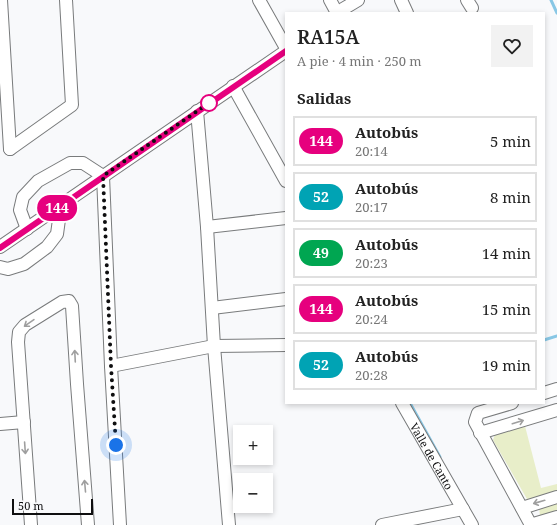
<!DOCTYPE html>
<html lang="es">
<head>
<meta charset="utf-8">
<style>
	:root { --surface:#fff; --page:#f2f2f2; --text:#222; --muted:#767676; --line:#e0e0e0 }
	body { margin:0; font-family:"Noto Serif",serif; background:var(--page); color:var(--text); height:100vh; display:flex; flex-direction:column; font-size:15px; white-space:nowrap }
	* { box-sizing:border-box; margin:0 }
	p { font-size:13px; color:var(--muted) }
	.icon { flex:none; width:22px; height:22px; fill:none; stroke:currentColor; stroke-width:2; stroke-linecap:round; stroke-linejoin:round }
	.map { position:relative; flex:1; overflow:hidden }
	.drawer { position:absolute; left:285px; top:12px; width:260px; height:392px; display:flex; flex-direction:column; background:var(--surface); border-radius:0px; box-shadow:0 2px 6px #0003 }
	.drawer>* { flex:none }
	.badge { padding:0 8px; border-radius:13px; font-size:14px; line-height:26px }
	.tools { position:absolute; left:233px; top:425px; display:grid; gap:8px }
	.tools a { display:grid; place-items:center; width:40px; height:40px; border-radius:0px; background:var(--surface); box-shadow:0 2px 6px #0003; font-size:20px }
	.scale { position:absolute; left:12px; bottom:10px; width:81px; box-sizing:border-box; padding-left:4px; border:2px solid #0f0f10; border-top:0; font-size:11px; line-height:14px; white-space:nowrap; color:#0f0f10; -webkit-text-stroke:3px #f8f9fb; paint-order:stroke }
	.you { position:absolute; width:20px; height:20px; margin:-10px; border:3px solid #fff; border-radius:50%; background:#1a73e8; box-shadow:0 0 0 6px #1a73e833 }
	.map>.badge { position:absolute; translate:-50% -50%; box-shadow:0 0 0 2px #fff }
	h2 { padding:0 12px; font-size:15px; line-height:36px }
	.round { display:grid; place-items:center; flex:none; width:42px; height:42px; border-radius:0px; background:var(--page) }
	.head { display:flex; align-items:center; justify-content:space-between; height:68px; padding:0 12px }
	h1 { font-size:19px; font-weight:600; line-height:30px }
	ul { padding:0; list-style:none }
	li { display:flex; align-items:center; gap:12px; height:50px; margin:0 8px 6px; padding:0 4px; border:2px solid var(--line); border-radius:0px }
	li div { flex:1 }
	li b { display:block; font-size:15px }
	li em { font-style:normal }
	li .badge { min-width:44px; font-weight:700; text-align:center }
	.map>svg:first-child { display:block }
	.green { fill:#e8eec9 }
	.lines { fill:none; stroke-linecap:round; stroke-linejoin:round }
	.stream { stroke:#88c7e5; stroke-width:3 }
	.minor-casing { stroke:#797b7c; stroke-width:14 }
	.minor { stroke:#fff; stroke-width:12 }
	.oneway { stroke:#9f9f9f }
	.line-casing { stroke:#fff; stroke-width:9 }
	.line { stroke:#e6007e; stroke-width:6 }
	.walk { stroke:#0f0f10; stroke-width:4; stroke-dasharray:0 7.2 }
	.stop-dot { fill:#fff; stroke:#e6007e; stroke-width:2 }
	.labels { text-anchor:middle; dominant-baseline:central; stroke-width:3; stroke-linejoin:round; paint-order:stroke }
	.street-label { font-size:11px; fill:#0f0f10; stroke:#f8f9fb }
</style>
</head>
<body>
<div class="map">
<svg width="557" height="525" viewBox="0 0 557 525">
	<rect width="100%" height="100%" fill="#f8f9fb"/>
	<g class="green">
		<polygon points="525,426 541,488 557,484 557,492 534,498 527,499 493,440 495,434"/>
		<polygon points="557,502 557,511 540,516 539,507"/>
	</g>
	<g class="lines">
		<g class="stream">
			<polyline points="551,0 557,13"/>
			<polyline points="544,340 557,336"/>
			<polyline points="410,403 440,457"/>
		</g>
		<g class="minor-casing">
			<g id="minor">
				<polyline points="1,0 10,149"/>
				<polyline points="259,0 286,48"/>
				<polyline points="330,0 337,13"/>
				<polyline points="401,0 407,13"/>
				<polyline points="467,0 472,8"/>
				<polyline points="340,13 343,9 358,0"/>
				<polyline points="233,86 286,181"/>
				<polyline points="197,111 207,227 214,346 229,525"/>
				<polyline points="10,149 72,105 66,0"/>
				<polyline points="207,227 286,218"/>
				<polyline points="27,229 20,210 23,197 38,181 70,163 83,163 103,176 111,366 120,525"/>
				<polyline points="0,247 286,51"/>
				<polyline points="0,267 8,269 24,264 47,247 57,234 61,205"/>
				<polyline points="212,308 286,299"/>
				<polyline points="111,366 214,346 286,345"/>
				<polyline points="544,393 557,389"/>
				<path id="s1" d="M 402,403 L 472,525"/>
				<polyline points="512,403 478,413 475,422 531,525"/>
				<polyline points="0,424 24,422"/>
				<polyline points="480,433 557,410"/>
				<polyline points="522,508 557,497"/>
				<polyline points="31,525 18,342 19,332 25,325 62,302 69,301 72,306 77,384 88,525"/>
				<polyline points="382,525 463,509"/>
				<polyline points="530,525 557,517"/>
			</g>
		</g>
		<use href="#minor" class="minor"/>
	</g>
	<defs><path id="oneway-shaft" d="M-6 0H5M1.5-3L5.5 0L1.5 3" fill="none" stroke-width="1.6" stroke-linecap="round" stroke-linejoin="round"/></defs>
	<g class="oneway">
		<use href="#oneway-shaft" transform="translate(29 323) rotate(145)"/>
		<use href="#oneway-shaft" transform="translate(75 356) rotate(-93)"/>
		<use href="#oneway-shaft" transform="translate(518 422) rotate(-17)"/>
		<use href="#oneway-shaft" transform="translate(25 448) rotate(86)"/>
		<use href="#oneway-shaft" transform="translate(85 486) rotate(-95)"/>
		<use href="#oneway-shaft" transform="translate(539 502) rotate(164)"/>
	</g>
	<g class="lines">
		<g class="line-casing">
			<polyline id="line" points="0,248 286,51"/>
		</g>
		<use href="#line" class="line"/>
		<polyline class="walk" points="116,445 111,366 103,176 209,103"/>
	</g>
	<circle class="stop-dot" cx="209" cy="103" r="8"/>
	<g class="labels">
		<g class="street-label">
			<text stroke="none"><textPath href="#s1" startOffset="61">Valle de Canto</textPath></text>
		</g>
	</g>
</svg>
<div class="tools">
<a>+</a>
<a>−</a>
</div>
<div class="scale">50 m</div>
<div class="you" style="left:116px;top:445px"></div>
<b class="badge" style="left:57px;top:208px;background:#e6007e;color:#fff">144</b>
<section class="drawer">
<div class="head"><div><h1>RA15A</h1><p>A pie · 4 min · 250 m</p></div><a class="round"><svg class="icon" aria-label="heart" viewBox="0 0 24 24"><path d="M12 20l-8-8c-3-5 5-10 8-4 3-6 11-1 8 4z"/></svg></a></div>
<h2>Salidas</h2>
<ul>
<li><span class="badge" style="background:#e6007e;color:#fff">144</span><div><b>Autobús</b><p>20:14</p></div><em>5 min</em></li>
<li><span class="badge" style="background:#00a3b4;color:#fff">52</span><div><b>Autobús</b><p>20:17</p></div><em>8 min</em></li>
<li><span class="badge" style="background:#00a651;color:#fff">49</span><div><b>Autobús</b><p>20:23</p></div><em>14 min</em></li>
<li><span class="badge" style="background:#e6007e;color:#fff">144</span><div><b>Autobús</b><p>20:24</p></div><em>15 min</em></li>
<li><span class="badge" style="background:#00a3b4;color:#fff">52</span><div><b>Autobús</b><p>20:28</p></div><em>19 min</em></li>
</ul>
</section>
</div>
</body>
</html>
